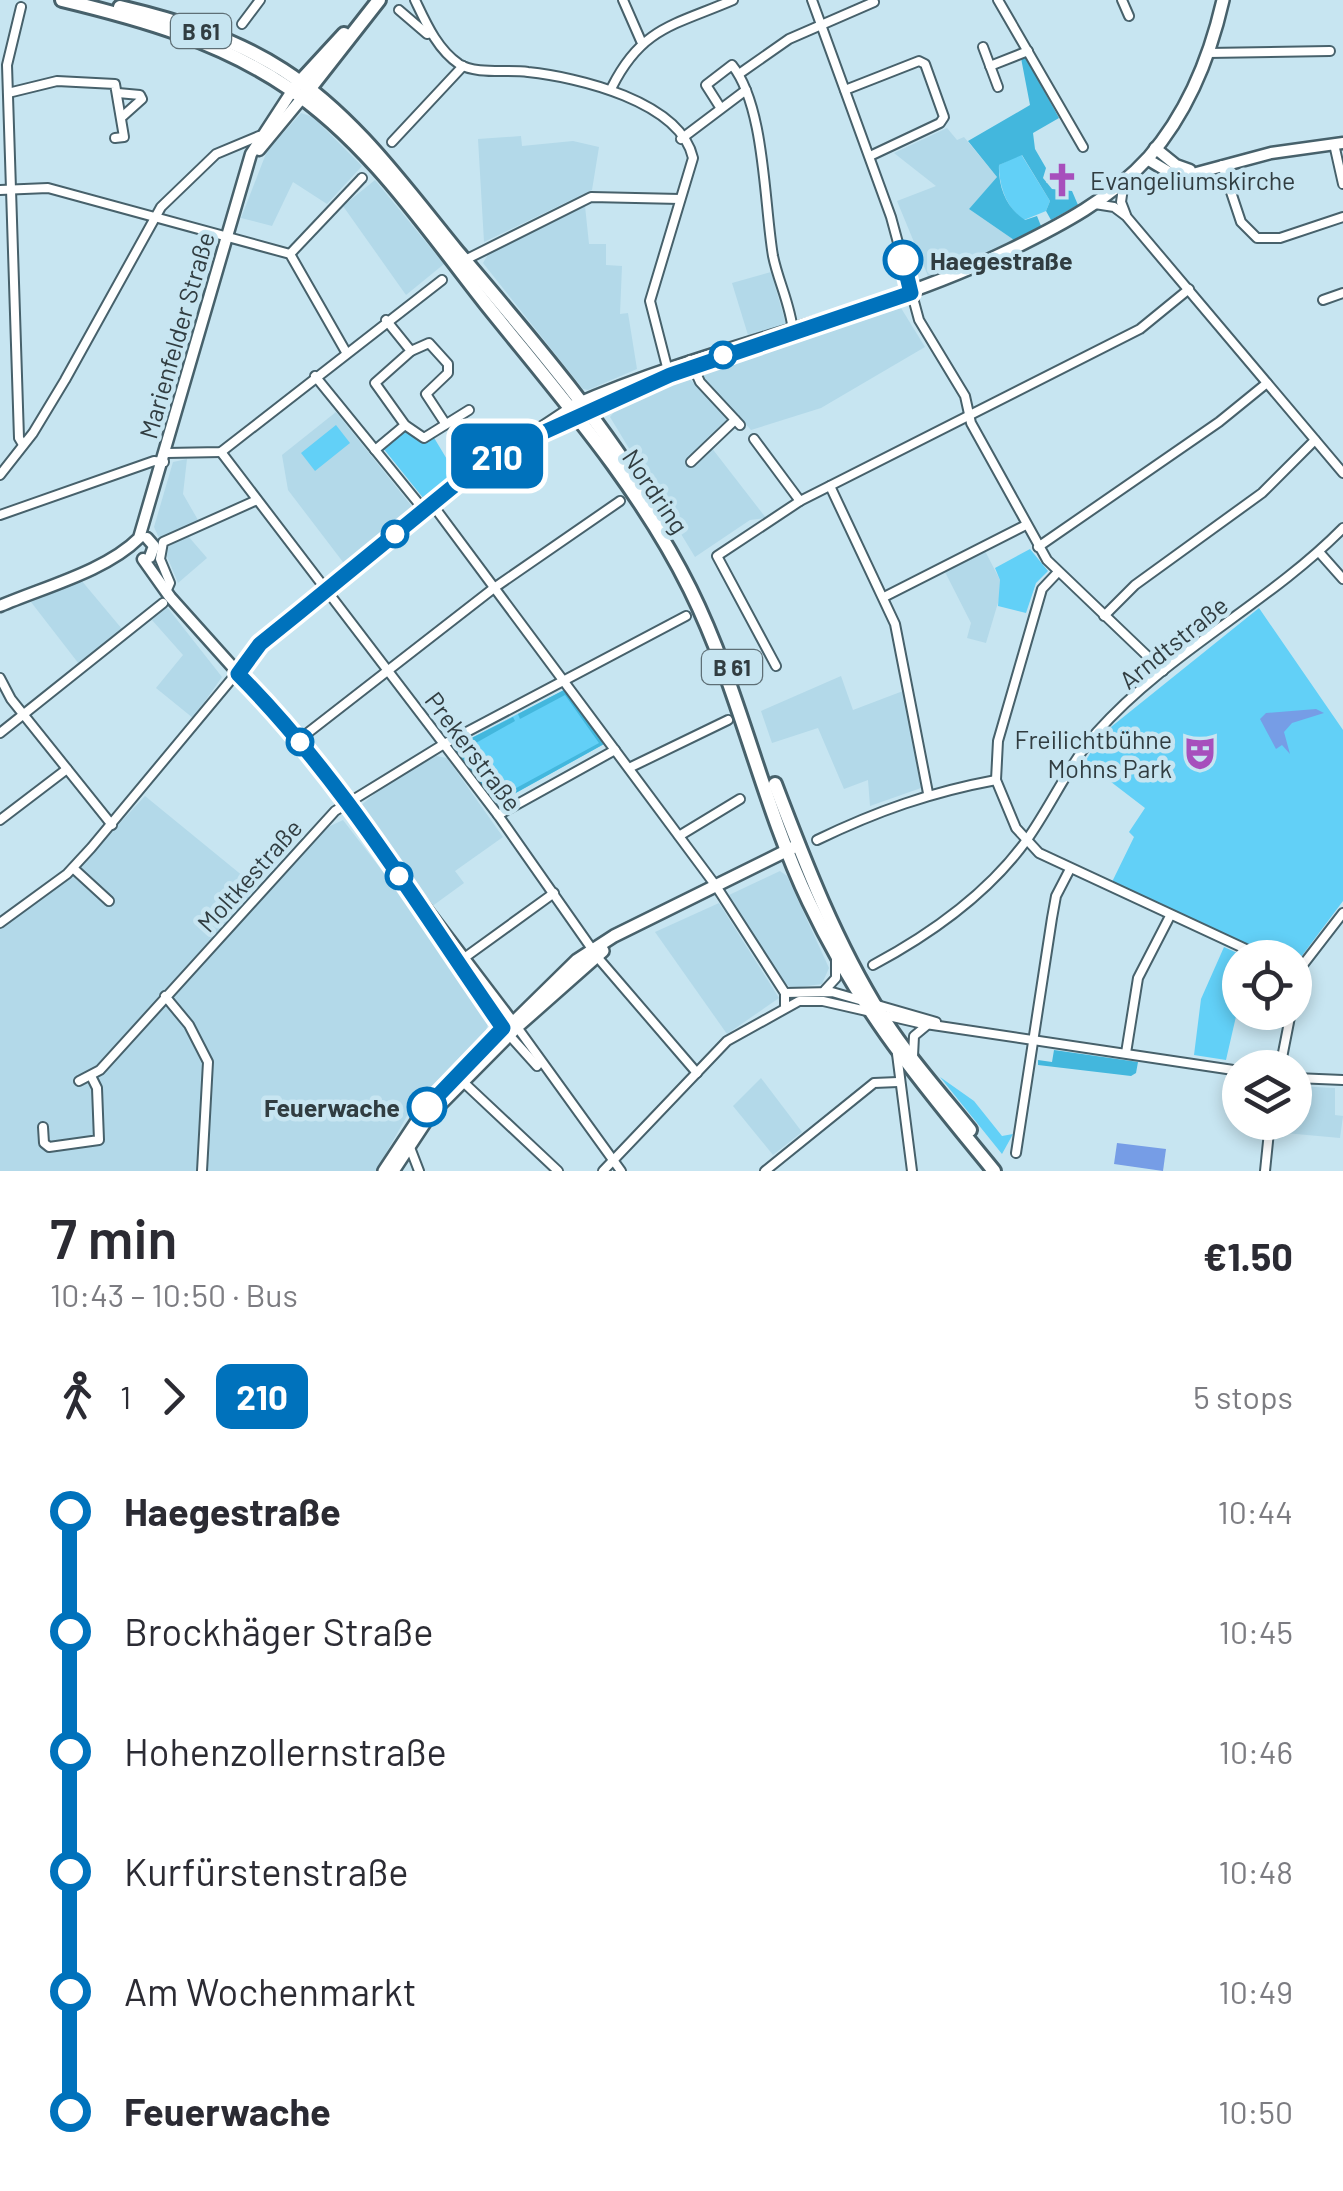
<!DOCTYPE html>
<html lang="en">
<head>
<meta charset="utf-8">
<style>
	:root { --surface:#fff; --page:#f2f2f3; --text:#2b2b33; --muted:#7c7c81 }
	body { margin:0; font-family:Barlow,sans-serif; background:var(--page); color:var(--text); height:100vh; display:flex; flex-direction:column; font-size:38px; white-space:nowrap }
	* { box-sizing:border-box; margin:0 }
	p { font-size:32px; color:var(--muted) }
	.icon { flex:none; width:55px; height:55px; fill:none; stroke:currentColor; stroke-width:2; stroke-linecap:round; stroke-linejoin:round }
	.map { position:relative; height:1171px; overflow:hidden }
	.side { display:flex; flex-direction:column; background:var(--surface); flex:1 }
	.side>* { flex:none }
	.badge { padding:0 20px; border-radius:15px; font-size:35px; line-height:65px }
	.fabs { position:absolute; left:1222px; top:940px; display:grid; gap:20px }
	.fabs a { display:grid; place-items:center; width:90px; height:90px; border-radius:50%; background:var(--surface); box-shadow:0 5px 15px #0003; font-size:50px }
	.map>.badge { position:absolute; translate:-50% -50%; box-shadow:0 0 0 5px #fff }
	.legs { display:flex; align-items:center; gap:15px; height:110px; padding:0 50px; font-size:32px }
	.legs p { margin-inline-start:auto }
	.head { display:flex; align-items:center; justify-content:space-between; height:170px; padding:0 50px }
	h1 { font-size:55px; font-weight:600; line-height:75px }
	ul { padding:0 50px; list-style:none }
	li { display:flex; align-items:center; gap:35px; height:120px; font-size:38px }
	li i { display:grid; place-items:center; width:15px; height:100%; margin:0 12px; background:currentColor }
	li i::after { content:''; width:25px; height:25px; margin:-12px; border:8px solid; border-radius:50%; background:var(--surface) }
	li p { margin-inline-start:auto }
	li:first-child i { background:linear-gradient(#0000 50%,currentColor 0) }
	li:last-child i { background:linear-gradient(currentColor 50%,#0000 0) }
	.map>svg:first-child { display:block }
	.built { fill:#b3d9e9 }
	.green { fill:#62d0f7 }
	.forest { fill:#43b7dd }
	.water { fill:#769de6 }
	.lines { fill:none; stroke-linecap:round; stroke-linejoin:round }
	.minor-casing { stroke:#47616b; stroke-width:12 }
	.tertiary-casing { stroke:#47616b; stroke-width:15 }
	.secondary-casing { stroke:#47616b; stroke-width:16 }
	.primary-casing { stroke:#47616b; stroke-width:18 }
	.minor { stroke:#fff; stroke-width:8 }
	.tertiary { stroke:#fff; stroke-width:10 }
	.secondary { stroke:#fff; stroke-width:11 }
	.primary { stroke:#fff; stroke-width:12 }
	.line-1-casing { stroke:#fff; stroke-width:22 }
	.line-1 { stroke:#0072bc; stroke-width:15 }
	.stop-1-dot { fill:#fff; stroke:#0072bc; stroke-width:5 }
	.labels { text-anchor:middle; dominant-baseline:central; stroke-width:9; stroke-linejoin:round; paint-order:stroke }
	.shield { fill:#c7e5f1; stroke:#5e6f76; stroke-width:2.5 }
	.shield-label { font-size:22px; font-weight:bold; fill:#313d41 }
	.poi-label { font-size:25px; fill:#313d41; stroke:#c7e5f1; text-anchor:start }
	.stop-label { font-size:25px; font-weight:bold; fill:#313d41; stroke:#c7e5f1; text-anchor:start }
	.street-label { font-size:25px; fill:#313d41; stroke:#c7e5f1 }
</style>
</head>
<body>
<div class="map">
<svg width="1343" height="1171" viewBox="0 0 1343 1171">
	<rect width="100%" height="100%" fill="#c7e5f1"/>
	<g class="built">
		<polygon points="301,113 313,117 362,166 327,204 293,182 272,226 241,218 267,151"/>
		<polygon points="947,128 957,140 964,137 997,177 969,209 1014,240 928,276 897,201 936,186 894,153"/>
		<polygon points="521,136 522,146 573,141 599,147 592,190 484,242 478,139"/>
		<polygon points="375,180 444,264 406,295 343,206"/>
		<polygon points="585,206 589,244 606,244 606,265 622,266 620,314 628,313 637,369 588,390 583,389 483,263 490,251"/>
		<polygon points="771,272 786,324 748,335 732,283"/>
		<polygon points="901,308 925,347 821,408 751,430 704,379 704,370 744,355"/>
		<polygon points="687,376 733,425 711,447 766,518 750,520 695,557 610,417 617,408"/>
		<polygon points="336,412 414,509 346,566 288,490 282,455"/>
		<polygon points="187,459 183,494 198,520 159,538 154,527 173,462"/>
		<polygon points="188,536 207,558 178,583 164,549"/>
		<polygon points="985,551 1000,580 1000,596 986,643 967,638 971,623 945,572"/>
		<polygon points="81,580 122,629 79,664 31,602"/>
		<polygon points="167,607 222,677 193,718 156,688 183,655 152,620"/>
		<polygon points="841,676 853,710 903,691 921,788 870,806 868,780 844,789 818,728 772,743 761,711"/>
		<polygon points="436,756 447,758 503,837 455,871 464,883 431,907 359,807 385,785"/>
		<polygon points="145,796 265,894 326,828 343,820 418,917 488,1024 485,1033 408,1114 376,1171 0,1171 0,927 65,882"/>
		<polygon points="780,871 787,876 829,968 822,984 792,988 784,983 729,895"/>
		<polygon points="719,903 779,998 727,1034 655,932"/>
		<polygon points="761,1078 802,1132 773,1155 733,1106"/>
		<polygon points="1295,1086 1335,1088 1335,1115 1343,1116 1340,1138 1274,1132 1276,1123 1295,1122"/>
	</g>
	<g class="green">
		<path d="M 1021,154 L 1050,201 L 1046,211 L 1024,220 C 1006,208 999,186 999,165 Z"/>
		<polygon points="336,425 350,443 315,471 301,453"/>
		<polygon points="406,431 420,440 433,436 454,471 454,477 424,499 383,448"/>
		<polygon points="1030,549 1048,571 1036,583 1026,613 998,606 1000,580 995,568"/>
		<polygon points="1259,608 1343,730 1343,901 1295,965 1295,958 1276,957 1112,882 1134,837 1129,832 1145,808 1085,762 1101,735"/>
		<polygon points="564,690 604,744 496,804 454,747"/>
		<polygon points="1224,947 1246,957 1240,958 1240,999 1226,1060 1194,1055 1201,999"/>
		<polygon points="940,1077 974,1101 1002,1136 1013,1134 1002,1154"/>
	</g>
	<g class="forest">
		<path d="M 1025,56 L 1059,118 L 1033,133 L 1035,149 L 1046,168 L 1043,178 L 1052,189 L 1072,191 L 1078,205 L 1051,220 L 1046,211 L 1050,201 L 1022,155 L 999,165 C 998,186 1006,208 1025,220 L 1037,216 L 1041,226 L 1014,240 L 969,209 L 997,177 L 968,141 L 1030,105 L 1021,58 Z"/>
		<polygon points="564,690 604,744 496,804 454,747 513,717 515,721 467,748 496,799 599,743 565,695 520,719 518,714"/>
		<polygon points="1054,1050 1138,1062 1136,1073 1131,1076 1038,1065 1038,1060 1052,1062"/>
	</g>
	<g class="water">
		<polygon points="1316,709 1324,713 1292,723 1284,732 1290,754 1282,745 1276,749 1260,719 1266,713"/>
		<polygon points="1117,1143 1166,1149 1163,1171 1114,1164"/>
	</g>
	<g class="lines">
		<g class="minor-casing">
			<g id="minor">
				<path d="M 415,0 C 426,23 437,49 459,64 C 476,75 509,69 528,72 C 577,77 680,101 693,158 L 650,301 L 667,367"/>
				<polyline points="623,0 641,41"/>
				<polyline points="812,0 891,217 919,320 965,396 971,423 1047,560 1163,671"/>
				<polyline points="998,0 1083,147"/>
				<polyline points="1122,0 1129,16"/>
				<polyline points="21,7 7,65 19,438 22,443"/>
				<polyline points="399,10 427,34 431,33"/>
				<polyline points="242,24 260,0"/>
				<polyline points="983,47 998,87"/>
				<polyline points="1208,53 1330,51"/>
				<polyline points="990,66 1028,51"/>
				<polyline points="739,74 789,39 874,2"/>
				<path d="M 612,87 C 642,27 675,25 733,0"/>
				<polyline points="845,90 919,61 925,64 944,117 940,123 870,156"/>
				<polyline points="8,93 57,81 115,84 124,137 115,138"/>
				<polyline points="118,93 140,95 142,99 123,116"/>
				<path d="M 720,107 L 706,85 L 732,65 C 765,106 764,203 773,256 C 778,281 791,306 793,332"/>
				<polyline points="681,139 746,90"/>
				<polyline points="392,142 463,66"/>
				<polyline points="1334,144 1343,184"/>
				<polyline points="1222,165 1241,222 1257,238 1280,238 1343,217"/>
				<polyline points="1124,181 1121,202 1126,215"/>
				<polyline points="0,190 48,188 290,254 346,352"/>
				<polyline points="1095,204 1114,207 1126,216 1343,473"/>
				<polyline points="290,254 362,178"/>
				<polyline points="465,260 591,197 680,199"/>
				<polyline points="1323,300 1343,293"/>
				<polyline points="386,320 411,351 375,383 405,425 424,438 469,410"/>
				<polyline points="411,351 429,343 448,364 448,373 426,394 445,423"/>
				<polyline points="690,360 700,382 740,425"/>
				<polyline points="315,376 424,510"/>
				<polyline points="754,439 800,501"/>
				<polyline points="518,444 577,418"/>
				<polyline points="375,450 405,425"/>
				<polyline points="221,452 498,815 599,959 697,1073"/>
				<polyline points="167,453 221,452 442,280"/>
				<polyline points="691,462 735,420"/>
				<polyline points="0,475 33,433 65,380 161,207 216,154 259,136"/>
				<polyline points="453,485 569,408"/>
				<polyline points="830,486 895,624 928,793"/>
				<polyline points="432,504 716,886 785,993 785,1006"/>
				<polyline points="0,515 154,461 164,462"/>
				<polyline points="1038,547 1219,422 1267,383"/>
				<polyline points="1319,552 1343,579"/>
				<polyline points="1058,572 1042,589 998,741 996,780 1016,828 1039,853 1265,958"/>
				<polyline points="166,592 170,583 160,559 163,542 257,500"/>
				<polyline points="884,597 1026,525"/>
				<polyline points="1104,616 1135,585 1262,493 1315,440"/>
				<polyline points="776,666 717,556 800,501 1140,329 1189,289"/>
				<polyline points="0,678 11,699 112,825"/>
				<polyline points="0,733 163,603"/>
				<polyline points="305,735 494,588 620,501"/>
				<polyline points="629,768 728,720"/>
				<polyline points="498,815 615,750"/>
				<polyline points="0,820 67,769"/>
				<polyline points="679,836 740,799"/>
				<path d="M 817,840 C 877,811 931,792 996,780"/>
				<polyline points="73,868 109,901"/>
				<polyline points="0,923 67,874 91,848 260,645 455,485"/>
				<polyline points="460,961 554,893"/>
				<path d="M 873,965 C 929,935 988,893 1026,841 C 1051,806 1069,764 1097,732 C 1168,652 1268,604 1343,528"/>
				<polyline points="825,990 836,978 836,958"/>
				<polyline points="785,993 832,992 936,1022"/>
				<polyline points="1295,994 1302,966 1343,913"/>
				<polyline points="165,996 189,1025 208,1062 202,1171"/>
				<polyline points="517,1027 621,1171"/>
				<polyline points="509,1035 537,1066"/>
				<polyline points="1126,1053 1138,978 1170,916"/>
				<polyline points="897,1054 912,1171"/>
				<polyline points="913,1056 914,1036 926,1026"/>
				<polyline points="1280,1068 1291,1012"/>
				<polyline points="1295,1078 1343,1080"/>
				<polyline points="460,1079 558,1171"/>
				<polyline points="79,1081 100,1070 335,811 444,744 686,616"/>
				<polyline points="43,1127 44,1143 49,1147 99,1140 97,1088 91,1076"/>
				<polyline points="409,1145 419,1171"/>
				<polyline points="1016,1153 1052,918 1056,896 1070,869"/>
				<polyline points="603,1171 727,1041 799,1001 823,1001 919,1023 1240,1071"/>
				<polyline points="765,1171 874,1083 898,1082"/>
				<polyline points="1265,1171 1270,1122"/>
			</g>
		</g>
		<g class="tertiary-casing">
			<g id="tertiary">
				<polyline points="1155,148 1176,165 1190,170"/>
				<polyline points="259,150 302,98"/>
				<polyline points="1147,159 1172,174 1189,175 1271,153 1343,143"/>
				<polyline points="147,538 154,546 150,557"/>
				<polyline points="143,559 170,597 298,740 516,1027"/>
				<path d="M 0,606 C 44,587 106,571 139,538 L 251,154 L 292,91"/>
				<polyline points="453,955 509,1035"/>
			</g>
		</g>
		<g class="secondary-casing">
			<g id="secondary">
				<path d="M 573,406 C 716,343 870,318 1010,250 C 1061,225 1111,199 1149,157 C 1188,112 1210,57 1223,0"/>
				<polyline points="384,1171 425,1109 577,960 614,936 794,847"/>
				<polyline points="393,1171 430,1115 517,1027 603,951"/>
			</g>
		</g>
		<g class="primary-casing">
			<g id="primary">
				<path d="M 62,0 C 141,19 219,41 287,87 C 369,142 426,228 486,304 C 559,395 638,484 690,589 C 740,690 761,801 809,902 C 862,1013 918,1078 994,1171"/>
				<path d="M 120,7 C 176,20 233,38 283,70 C 354,116 403,185 456,250 C 530,337 605,424 663,523"/>
				<polyline points="297,85 344,34"/>
				<polyline points="307,92 379,0"/>
				<path d="M 775,784 C 805,863 836,943 881,1015 C 907,1056 940,1093 970,1130"/>
			</g>
		</g>
		<use href="#minor" class="minor"/>
		<use href="#tertiary" class="tertiary"/>
		<use href="#secondary" class="secondary"/>
		<use href="#primary" class="primary"/>
	</g>
	<g class="lines">
		<g class="line-1-casing">
			<path id="line-1" d="M 427,1107 L 503,1028 C 419,908 342,778 238,674 L 260,644 L 296,615 L 455,485 L 509,448 L 670,375 L 911,293 L 903,260"/>
		</g>
		<use href="#line-1" class="line-1"/>
	</g>
	<defs>
		<g id="church-bare" transform="scale(2.7)"><path d="M-1.2-6h2.4v3.5h3.3v2.4h-3.3V6h-2.4V-.1h-3.3v-2.4h3.3Z" fill="#a74fbc" stroke="#c7e5f1" stroke-width="2.5" paint-order="stroke"/></g>
		<g id="theatre-bare" transform="scale(2.7)"><path d="M-5-5.5Q0-4 5-5.5V0Q5 5 0 6Q-5 5-5 0ZM-3.3-2.5H-1v1.5H-3.3ZM1-2.5H3.3v1.5H1ZM-2.8 1Q0 5.5 2.8 1Z" fill="#a74fbc" stroke="#c7e5f1" stroke-width="2.5" paint-order="stroke"/></g>
	</defs>
	<g fill-rule="evenodd">
		<use href="#church-bare" x="1062" y="180"/>
		<use href="#theatre-bare" x="1200" y="753"/>
	</g>
	<g class="stop-1-dot">
		<circle cx="903" cy="260" r="18"/>
		<circle cx="723" cy="355" r="12"/>
		<circle cx="395" cy="534" r="12"/>
		<circle cx="300" cy="742" r="12"/>
		<circle cx="399" cy="876" r="12"/>
		<circle cx="427" cy="1107" r="18"/>
	</g>
	<g class="labels">
		<g class="shield">
			<rect x="171" y="14" width="60" height="34" rx="8"/>
			<rect x="702" y="650" width="60" height="34" rx="8"/>
		</g>
		<g class="shield-label">
			<text x="201" y="31">B 61</text>
			<text x="732" y="667">B 61</text>
		</g>
		<g class="poi-label">
			<text x="1090" y="180">Evangeliumskirche</text>
			<text x="1172" y="739" text-anchor="end">Freilichtbühne<tspan x="1172" dy="29">Mohns Park</tspan></text>
		</g>
		<g class="stop-label">
			<text x="930" y="260">Haegestraße</text>
			<text x="400" y="1107" text-anchor="end">Feuerwache</text>
		</g>
		<g class="street-label">
			<text transform="translate(176 335) rotate(-74)">Marienfelder Straße</text>
			<text transform="translate(656 491) rotate(56)">Nordring</text>
			<text transform="translate(1173 642) rotate(-39)">Arndtstraße</text>
			<text transform="translate(474 751) rotate(53)">Prekerstraße</text>
			<text transform="translate(249 875) rotate(-48)">Moltkestraße</text>
		</g>
	</g>
</svg>
<div class="fabs">
<a><svg class="icon" aria-label="locate" viewBox="0 0 24 24"><circle cx="12" cy="12" r="6"/><path d="M12 2v4M12 18v4M2 12h4M18 12h4"/></svg></a>
<a><svg class="icon" aria-label="layers" viewBox="0 0 24 24"><path d="M12 4l9 5-9 5-9-5zM3 14l9 5 9-5"/></svg></a>
</div>
<b class="badge" style="left:497px;top:456px;background:#0072bc;color:#fff">210</b>
</div>
<section class="side">
<div class="head"><div><h1>7 min</h1><p>10:43 – 10:50 · Bus</p></div><b>€1.50</b></div>
<div class="legs"><svg class="icon" aria-label="walk" viewBox="0 0 24 24"><circle cx="13" cy="4" r="2"/><path d="M13 8l-2 6 4 7M11 14l-3 7M7 12l3-4h3l4 4"/></svg>1<svg class="icon" aria-label="forward" viewBox="0 0 24 24"><path d="M9 5l7 7-7 7"/></svg><b class="badge" style="background:#0072bc;color:#fff">210</b><p>5 stops</p></div>
<ul>
<li><i style="color:#0072bc"></i><b>Haegestraße</b><p>10:44</p></li>
<li><i style="color:#0072bc"></i><span>Brockhäger Straße</span><p>10:45</p></li>
<li><i style="color:#0072bc"></i><span>Hohenzollernstraße</span><p>10:46</p></li>
<li><i style="color:#0072bc"></i><span>Kurfürstenstraße</span><p>10:48</p></li>
<li><i style="color:#0072bc"></i><span>Am Wochenmarkt</span><p>10:49</p></li>
<li><i style="color:#0072bc"></i><b>Feuerwache</b><p>10:50</p></li>
</ul>
</section>
</body>
</html>
